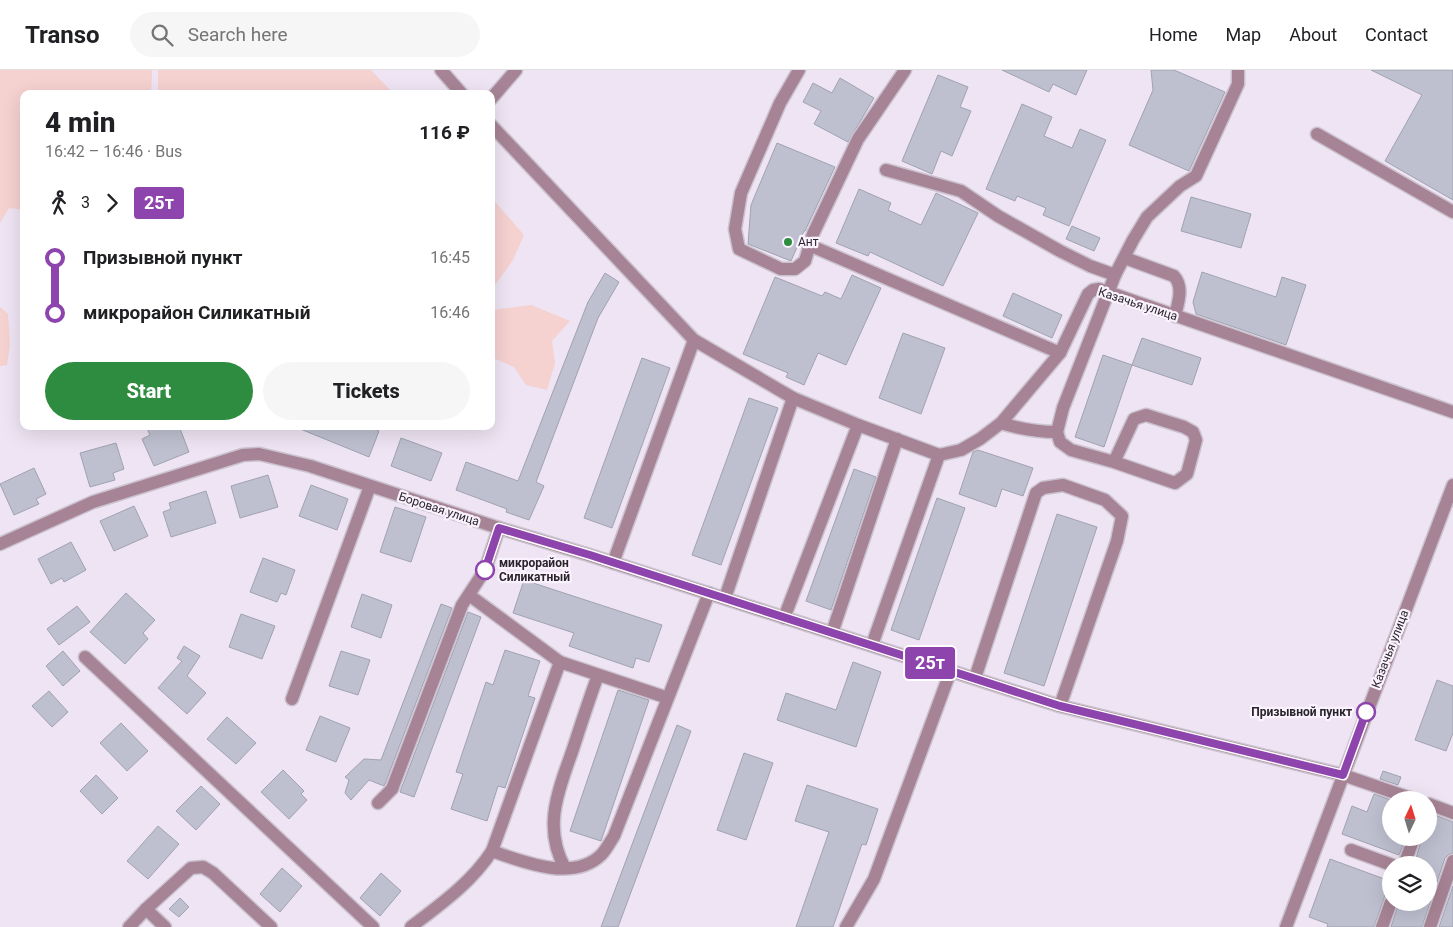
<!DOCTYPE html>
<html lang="en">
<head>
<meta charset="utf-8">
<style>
	:root { --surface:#fff; --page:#f6f6f6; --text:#202124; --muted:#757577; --line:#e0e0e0; --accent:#2d8c3f }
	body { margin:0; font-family:Roboto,sans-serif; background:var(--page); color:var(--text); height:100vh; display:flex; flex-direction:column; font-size:19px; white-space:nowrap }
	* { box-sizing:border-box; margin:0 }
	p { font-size:16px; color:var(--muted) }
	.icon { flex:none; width:28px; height:28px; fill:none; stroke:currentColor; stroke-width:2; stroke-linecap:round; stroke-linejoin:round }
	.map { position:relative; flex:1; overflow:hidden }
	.drawer { position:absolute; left:20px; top:20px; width:475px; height:340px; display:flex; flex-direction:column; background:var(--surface); border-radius:10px; box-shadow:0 5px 20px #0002 }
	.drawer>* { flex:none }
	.badge { padding:0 10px; border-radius:4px; font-size:18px; line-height:32px }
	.needle { width:32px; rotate:4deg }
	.buttons { position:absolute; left:1382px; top:721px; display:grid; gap:10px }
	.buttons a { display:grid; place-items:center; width:55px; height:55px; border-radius:50%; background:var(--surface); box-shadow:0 5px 20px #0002; font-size:25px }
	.map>.badge { position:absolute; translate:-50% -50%; box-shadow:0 0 0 2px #fff }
	.legs { display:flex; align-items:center; gap:8px; height:55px; padding:0 25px; font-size:16px }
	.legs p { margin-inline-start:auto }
	.head { display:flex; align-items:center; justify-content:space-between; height:85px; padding:0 25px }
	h1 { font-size:28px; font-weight:800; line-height:38px }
	.action { display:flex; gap:10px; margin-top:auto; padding:10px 25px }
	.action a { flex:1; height:58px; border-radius:30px; background:var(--accent); color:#fff; font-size:20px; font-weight:800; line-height:58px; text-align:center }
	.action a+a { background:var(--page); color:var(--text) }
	ul { padding:0 25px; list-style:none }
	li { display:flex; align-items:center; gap:18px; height:55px; font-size:19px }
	li i { display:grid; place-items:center; width:8px; height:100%; margin:0 6px; background:currentColor }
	li i::after { content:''; width:12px; height:12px; margin:-6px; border:4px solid; border-radius:50%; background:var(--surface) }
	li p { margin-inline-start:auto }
	li:first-child i { background:linear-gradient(#0000 50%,currentColor 0) }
	li:last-child i { background:linear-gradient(currentColor 50%,#0000 0) }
	header { display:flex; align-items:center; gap:30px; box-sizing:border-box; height:70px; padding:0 25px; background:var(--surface); border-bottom:1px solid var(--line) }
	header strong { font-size:24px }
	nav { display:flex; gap:28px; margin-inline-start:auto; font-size:18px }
	.search { width:350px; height:45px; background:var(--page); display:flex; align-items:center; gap:12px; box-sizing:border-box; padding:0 18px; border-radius:28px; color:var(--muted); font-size:19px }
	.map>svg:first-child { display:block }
	.green { fill:#f5d1d0 }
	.building { fill:#bec0d0; stroke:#a0a2b2 }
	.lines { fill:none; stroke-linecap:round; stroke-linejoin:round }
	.minor-casing { stroke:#cbc2cf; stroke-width:15 }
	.minor { stroke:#a78495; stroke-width:12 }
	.line-1-casing { stroke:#fff; stroke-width:11 }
	.line-1 { stroke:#8e44ad; stroke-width:8 }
	.poi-dot { fill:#2d8c3f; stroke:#faf2fe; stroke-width:2 }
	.stop-1-dot { fill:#fff; stroke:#8e44ad; stroke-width:2.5 }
	.labels { text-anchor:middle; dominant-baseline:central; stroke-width:4.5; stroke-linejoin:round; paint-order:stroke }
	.poi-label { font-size:12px; fill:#29252b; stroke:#faf2fe; text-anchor:start }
	.street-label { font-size:12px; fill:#29252b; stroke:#faf2fe }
	.stop-label { font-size:12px; font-weight:bold; fill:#29252b; stroke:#faf2fe; text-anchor:start }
</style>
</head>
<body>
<header>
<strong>Transo</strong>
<div class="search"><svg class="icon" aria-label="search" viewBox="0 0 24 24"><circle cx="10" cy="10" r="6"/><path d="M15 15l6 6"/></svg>Search here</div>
<nav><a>Home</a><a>Map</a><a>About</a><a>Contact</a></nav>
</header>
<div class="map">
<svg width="1453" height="857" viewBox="0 0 1453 857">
	<rect width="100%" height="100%" fill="#eee4f3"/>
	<g class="green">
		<polygon points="0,0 152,0 152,3 151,24 24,24 24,140 9,138 0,153"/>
		<polygon points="158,0 371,0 394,24 158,24"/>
		<polygon points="491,127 524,165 513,190 495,215 491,215"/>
		<polygon points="531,235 570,251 552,271 555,293 547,320 526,315 514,297 491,287 491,240"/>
		<polygon points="0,237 8,244 10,274 7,295 0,296"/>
	</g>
	<g class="building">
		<polygon points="1002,0 1087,0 1076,25 1053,14 1049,22"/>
		<polygon points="1151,0 1174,0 1225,22 1189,101 1129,75 1153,20"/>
		<polygon points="1371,0 1453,0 1453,130 1385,91 1422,25"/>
		<polygon points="938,5 968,17 960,37 971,41 952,86 941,81 932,104 902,91"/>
		<polygon points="840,8 874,28 848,72 814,54 821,41 803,32 813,13 832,23"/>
		<polygon points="1022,34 1052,47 1044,66 1072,78 1080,59 1106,70 1069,156 1043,145 1046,138 1017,126 1015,131 986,119"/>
		<polygon points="777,73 835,97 805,161 804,161 791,191 748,174 751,135"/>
		<polygon points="859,119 891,133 888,140 921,155 936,123 978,143 943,216 870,182 868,186 836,173"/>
		<polygon points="1191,127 1251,144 1241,178 1181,161"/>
		<polygon points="1072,156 1100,168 1094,181 1066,169"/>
		<polygon points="1202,202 1276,227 1282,207 1306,215 1286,275 1196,244 1193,232"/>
		<polygon points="605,203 619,212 598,248 536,412 544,416 529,450 506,442 507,439 456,420 466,392 518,411 588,232"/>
		<polygon points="852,205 881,218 846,295 818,283 804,315 786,307 788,303 743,284 775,207 822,226 825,222 841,229"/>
		<polygon points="1013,223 1062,245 1052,268 1003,246"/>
		<polygon points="903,263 945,278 921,344 879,328"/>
		<polygon points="1142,268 1201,288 1192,315 1132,295"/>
		<polygon points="1103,285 1132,295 1104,377 1075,367"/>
		<polygon points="642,288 670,298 612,458 584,448"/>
		<polygon points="749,328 778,338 721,495 692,485"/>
		<polygon points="146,356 179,356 189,382 154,396 142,369 150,365"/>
		<polygon points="293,356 368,356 379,361 369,387"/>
		<polygon points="401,368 442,383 431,411 391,396"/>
		<polygon points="116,373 124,399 113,403 115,410 90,417 80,383"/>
		<polygon points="978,380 1033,398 1023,426 1002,419 996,437 959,424 973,382"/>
		<polygon points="34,398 46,424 36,429 39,434 14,445 0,414"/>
		<polygon points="854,399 876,407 831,540 806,531"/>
		<polygon points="268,405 278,437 240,448 231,416"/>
		<polygon points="311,415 348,429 337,460 299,446"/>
		<polygon points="206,421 216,453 171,467 163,442 171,439 169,433"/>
		<polygon points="937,428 965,438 919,570 891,560"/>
		<polygon points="134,436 148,466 114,481 100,451"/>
		<polygon points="395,437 426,447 411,492 380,482"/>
		<polygon points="1057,444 1097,457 1044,616 1004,603"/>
		<polygon points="71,472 86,500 64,512 62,508 51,514 38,489"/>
		<polygon points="263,488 295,500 286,525 281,523 277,532 250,522"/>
		<polygon points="524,510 662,555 649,592 636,588 633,598 569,576 574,563 513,543"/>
		<polygon points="126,523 155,550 143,563 148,569 125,594 90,562"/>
		<polygon points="362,524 392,535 381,568 351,557"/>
		<polygon points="441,534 452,538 385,714 384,716 369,710 351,730 345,723 349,710 345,707 364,689 381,690"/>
		<polygon points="77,536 90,552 59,575 47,559"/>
		<polygon points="468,542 481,547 414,727 400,722"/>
		<polygon points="241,544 275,556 262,589 229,577"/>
		<polygon points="184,576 200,586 187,606 206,623 187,644 158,618 182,591 177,588"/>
		<polygon points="505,580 540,591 528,626 535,628 505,718 498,716 487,751 451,739 463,704 456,702 486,612 493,615"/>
		<polygon points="63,581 80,601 63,616 46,596"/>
		<polygon points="341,581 370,590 358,625 329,616"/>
		<polygon points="853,592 881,602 856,677 777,650 786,623 836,640"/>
		<polygon points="1437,610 1453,616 1453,663 1446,681 1415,670"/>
		<polygon points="618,620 649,630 601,771 570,761"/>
		<polygon points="49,621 68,642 52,657 32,636"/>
		<polygon points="320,646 350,658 336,692 306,680"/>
		<polygon points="227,647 256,673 236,694 207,669"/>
		<polygon points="121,653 148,681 127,701 100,673"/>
		<polygon points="677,655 691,661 618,857 601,857"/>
		<polygon points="744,683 773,693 746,770 717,760"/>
		<polygon points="283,700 304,721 301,724 307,730 289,749 261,722"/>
		<polygon points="1383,701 1401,707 1398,715 1380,709"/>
		<polygon points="96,705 118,728 102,744 80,721"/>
		<polygon points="807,715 878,739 866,775 862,774 833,857 796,857 829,762 795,751"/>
		<polygon points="201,716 220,734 196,760 176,741"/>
		<polygon points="1374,724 1391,730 1391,768 1406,768 1399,785 1342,764 1352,736 1367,742"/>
		<polygon points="1432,744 1453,752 1453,783 1448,785 1445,788 1422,857 1391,857 1399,832 1429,832 1429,795 1414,795 1422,768 1429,768 1429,752"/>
		<polygon points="158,756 179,774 148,809 127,791"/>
		<polygon points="1330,789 1390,811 1374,857 1327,857 1328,854 1309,847"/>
		<polygon points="282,798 302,816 280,842 260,824"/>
		<polygon points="381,803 401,821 380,846 360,828"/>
		<polygon points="1453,816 1453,857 1439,857"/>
		<polygon points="180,828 189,837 179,847 169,839"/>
	</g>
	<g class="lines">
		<g class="minor-casing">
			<g id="minor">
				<polyline points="441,0 462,24"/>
				<polyline points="799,0 780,33 741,123 735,159 739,179 781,199 795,199 805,191 813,164 858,69 905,0"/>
				<polyline points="491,29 516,0"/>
				<polyline points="491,55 694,270 793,328 858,355 939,385 961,380 980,369 1001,353 1060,283"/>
				<polyline points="1317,64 1453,142"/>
				<polyline points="886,100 961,121 998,146 1060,181 1090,196 1115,205"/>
				<polyline points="809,175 1060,283 1088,224 1093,220 1099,219 1453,342"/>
				<path d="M 1125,188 L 1174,206 C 1184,217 1178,233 1175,246"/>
				<path d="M 1001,353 C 1020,359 1037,362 1057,362"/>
				<polyline points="1114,392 1134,349 1146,345 1184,357 1193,362 1196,370 1187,404 1175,413 1114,392 1071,380 1060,372 1057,362 1063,338 1115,205 1133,170 1147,147 1180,116 1196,106 1238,14 1238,0"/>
				<polyline points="0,474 93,432 243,385 259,384 310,396 499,458 589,485 1060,636 1343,705 1416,730"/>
				<polyline points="613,493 694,270"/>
				<polyline points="469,525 560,592"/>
				<polyline points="725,528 793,328"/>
				<polyline points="784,548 858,355"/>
				<polyline points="832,563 897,369"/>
				<polyline points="872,575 939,385"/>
				<polyline points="85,587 373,857"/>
				<polyline points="975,608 1036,423 1043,418 1063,415 1105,430 1122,446 1117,471 1060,636"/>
				<path d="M 668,628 L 560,592 L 492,781 C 523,792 573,812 601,785 C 606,780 610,772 614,766 L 709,523"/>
				<polyline points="292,629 370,416"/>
				<polyline points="378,733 392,719 462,535 485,500 499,458"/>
				<polyline points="1429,734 1453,743"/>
				<polyline points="1351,780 1392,795"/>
				<polyline points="1404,795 1414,768"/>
				<path d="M 565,798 C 542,757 559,719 573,679 C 581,654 589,630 598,605"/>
				<polyline points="146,839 165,857"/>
				<polyline points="129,857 146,839 191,798 203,797 213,803 271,857"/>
				<path d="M 411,857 C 441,834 471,813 492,781"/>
				<polyline points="846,857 874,809 951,600"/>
				<polyline points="1286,857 1453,415"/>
				<polyline points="1382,857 1391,832"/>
				<polyline points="1430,857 1453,791"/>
			</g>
		</g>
		<use href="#minor" class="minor"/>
	</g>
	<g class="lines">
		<g class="line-1-casing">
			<polyline id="line-1" points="485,500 499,458 590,485 1060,636 1343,705 1366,642"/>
		</g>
		<use href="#line-1" class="line-1"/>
	</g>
	<circle class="poi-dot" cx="788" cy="172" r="5"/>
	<g class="stop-1-dot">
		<circle cx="485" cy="500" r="9"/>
		<circle cx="1366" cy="642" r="9"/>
	</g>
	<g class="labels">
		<g class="poi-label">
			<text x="798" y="172">Ант</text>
		</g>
		<g class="street-label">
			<text transform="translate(1138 234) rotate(18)">Казачья улица</text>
			<text transform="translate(439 439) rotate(18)">Боровая улица</text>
			<text transform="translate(1390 579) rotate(-69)">Казачья улица</text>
		</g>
		<g class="stop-label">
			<text x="499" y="493">микрорайон<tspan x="499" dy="14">Силикатный</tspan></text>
			<text x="1352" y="642" text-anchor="end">Призывной пункт</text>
		</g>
	</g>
</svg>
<div class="buttons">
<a><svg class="needle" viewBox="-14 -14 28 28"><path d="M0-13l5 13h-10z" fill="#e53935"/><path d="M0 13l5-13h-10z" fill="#757577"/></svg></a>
<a><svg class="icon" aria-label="layers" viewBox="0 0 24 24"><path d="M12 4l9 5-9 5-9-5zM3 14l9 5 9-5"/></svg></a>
</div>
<b class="badge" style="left:930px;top:593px;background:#8e44ad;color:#fff">25т</b>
<section class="drawer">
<div class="head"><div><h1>4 min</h1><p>16:42 – 16:46 · Bus</p></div><b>116 ₽</b></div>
<div class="legs"><svg class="icon" aria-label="walk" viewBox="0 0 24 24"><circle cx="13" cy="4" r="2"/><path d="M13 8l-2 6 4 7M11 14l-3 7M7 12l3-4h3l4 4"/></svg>3<svg class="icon" aria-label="forward" viewBox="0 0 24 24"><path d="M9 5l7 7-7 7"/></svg><b class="badge" style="background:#8e44ad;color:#fff">25т</b></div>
<ul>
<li><i style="color:#8e44ad"></i><b>Призывной пункт</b><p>16:45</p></li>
<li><i style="color:#8e44ad"></i><b>микрорайон Силикатный</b><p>16:46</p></li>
</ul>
<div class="action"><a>Start</a><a>Tickets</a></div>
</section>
</div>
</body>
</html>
